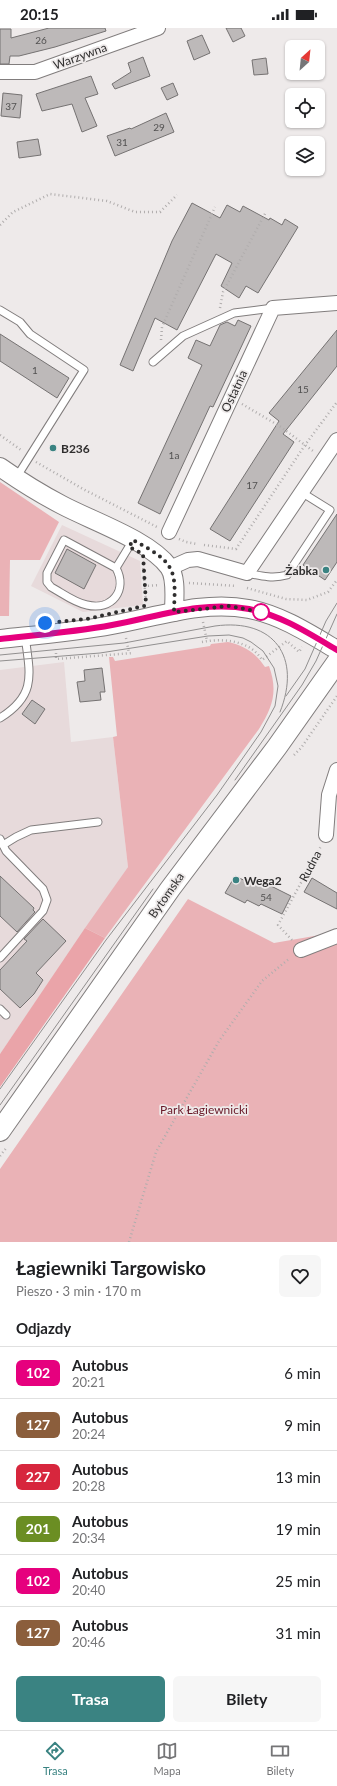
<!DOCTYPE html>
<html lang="pl">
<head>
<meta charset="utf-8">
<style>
	:root { --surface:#fff; --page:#f6f6f6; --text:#202124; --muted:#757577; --line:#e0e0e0; --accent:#3a8382 }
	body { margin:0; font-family:Lato,sans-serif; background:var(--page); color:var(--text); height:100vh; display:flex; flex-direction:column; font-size:15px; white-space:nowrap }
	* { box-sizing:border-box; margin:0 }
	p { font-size:13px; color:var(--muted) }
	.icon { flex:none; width:22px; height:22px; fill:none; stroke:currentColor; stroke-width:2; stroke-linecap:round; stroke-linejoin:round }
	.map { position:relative; height:1214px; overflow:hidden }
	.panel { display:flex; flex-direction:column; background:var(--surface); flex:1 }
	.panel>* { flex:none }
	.badge { padding:0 8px; border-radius:6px; font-size:14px; line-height:26px }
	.needle { width:26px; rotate:27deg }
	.buttons { position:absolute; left:285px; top:12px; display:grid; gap:8px }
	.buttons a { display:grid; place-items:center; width:40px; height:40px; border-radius:6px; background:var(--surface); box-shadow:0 1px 3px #0004; font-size:20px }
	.you { position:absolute; width:20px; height:20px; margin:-10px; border:3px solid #fff; border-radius:50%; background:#1a73e8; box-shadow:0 0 0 6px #1a73e833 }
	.map>.badge { position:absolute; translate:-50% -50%; box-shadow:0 0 0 2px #fff }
	h2 { padding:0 16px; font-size:15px; line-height:36px }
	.round { display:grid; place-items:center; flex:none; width:42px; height:42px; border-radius:6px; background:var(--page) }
	.overview { display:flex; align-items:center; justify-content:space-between; height:68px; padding:0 16px }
	h1 { font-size:19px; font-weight:700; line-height:30px }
	.button { display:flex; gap:8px; margin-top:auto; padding:8px 16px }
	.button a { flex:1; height:46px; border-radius:6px; background:var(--accent); color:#fff; font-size:16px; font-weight:700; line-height:46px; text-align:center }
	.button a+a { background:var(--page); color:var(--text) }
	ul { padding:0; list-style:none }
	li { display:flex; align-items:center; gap:12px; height:52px; padding:0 16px; border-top:1px solid var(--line) }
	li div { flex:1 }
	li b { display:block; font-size:15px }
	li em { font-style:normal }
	li .badge { min-width:44px; font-weight:700; text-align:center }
	.status { display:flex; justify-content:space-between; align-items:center; height:28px; padding:0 20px; background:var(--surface); direction:ltr }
	.status svg { height:11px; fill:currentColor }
	.tabs { display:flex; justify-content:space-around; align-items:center; height:56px; border-top:1px solid var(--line); background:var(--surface); font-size:11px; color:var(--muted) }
	.tabs a { display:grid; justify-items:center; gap:2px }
	.tabs .on { color:var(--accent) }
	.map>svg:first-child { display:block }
	.built { fill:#e7dadb }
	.green { fill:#eab2b6 }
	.forest { fill:#eaa4a9 }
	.building { fill:#bdb9b9; stroke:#757272 }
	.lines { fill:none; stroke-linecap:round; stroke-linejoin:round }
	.service-casing { stroke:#817d7d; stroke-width:9 }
	.minor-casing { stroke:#817d7d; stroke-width:16 }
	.tertiary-casing { stroke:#817d7d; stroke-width:20 }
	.secondary-casing { stroke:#817d7d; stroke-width:22 }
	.path { stroke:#b0adad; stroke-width:2.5; stroke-dasharray:1 3; stroke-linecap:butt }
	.service { stroke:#fff; stroke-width:7 }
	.minor { stroke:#fff; stroke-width:14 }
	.tertiary { stroke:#fff; stroke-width:18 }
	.secondary { stroke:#fff; stroke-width:20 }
	.tram { stroke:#918f8f; stroke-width:1 }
	.line-casing { stroke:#fff; stroke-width:9 }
	.line { stroke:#e6007e; stroke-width:6 }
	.walk { stroke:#2f2e2e; stroke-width:4; stroke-dasharray:0 7.2 }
	.poi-dot { fill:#3a8382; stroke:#eeeaea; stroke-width:1.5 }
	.stop-dot { fill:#fff; stroke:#e6007e; stroke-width:2 }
	.labels { text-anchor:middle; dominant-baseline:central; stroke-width:3.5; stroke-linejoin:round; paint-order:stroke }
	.number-label { font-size:10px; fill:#525151 }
	.street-label { font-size:12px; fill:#2f2e2e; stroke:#eeeaea }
	.poi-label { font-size:12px; font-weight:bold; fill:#2f2e2e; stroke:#eeeaea; text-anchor:start }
	.park-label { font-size:12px; fill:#691928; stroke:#eeeaea }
</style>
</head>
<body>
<div class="status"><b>20:15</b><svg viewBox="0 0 49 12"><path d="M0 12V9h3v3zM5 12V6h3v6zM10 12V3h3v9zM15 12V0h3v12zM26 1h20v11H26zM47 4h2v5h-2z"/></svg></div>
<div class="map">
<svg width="337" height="1214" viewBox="0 0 337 1214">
	<rect width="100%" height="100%" fill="#eeeaea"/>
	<g class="built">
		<polygon points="62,497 140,533 143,577 83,584 31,558"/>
		<polygon points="64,634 71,714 113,709 128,839 0,1026 0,642"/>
	</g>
	<g class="green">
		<polygon points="0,454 59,494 40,532 10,532 9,588 0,588"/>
		<path d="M 228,614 C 245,618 256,625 265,639 L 269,638 C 278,663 273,679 259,701 L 105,910 L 85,900 L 128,839 L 113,709 L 117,708 L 109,629 L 113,629 L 115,633 L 210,618 L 211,616 Z"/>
		<polygon points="188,871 274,915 337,904 337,1214 0,1214 0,1141"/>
	</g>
	<polygon class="forest" points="85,900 105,910 0,1059 0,1026"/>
	<g class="building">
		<polygon points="49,0 105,0 106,3 55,19 19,28 10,28 9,36 0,36 0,1 11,1 11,10"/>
		<polygon points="226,0 241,0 245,8 233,14"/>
		<polygon points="202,7 210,25 194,32 187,13"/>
		<polygon points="143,29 150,48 115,61 112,56 131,44 128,35"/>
		<polygon points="266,30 268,46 254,47 252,32"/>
		<polygon points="91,48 98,66 85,70 97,98 82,104 72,76 42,83 36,66"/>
		<polygon points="173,55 178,67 167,72 161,60"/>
		<polygon points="3,65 22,67 20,90 1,88"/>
		<polygon points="166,85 174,104 115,128 107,108 130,100 131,101"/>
		<polygon points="38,111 41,127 19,130 17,114"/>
		<polygon points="192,175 220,190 227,177 240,184 243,178 269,192 270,190 282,197 285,191 298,199 258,265 246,258 239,270 221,258 232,235 216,226 177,302 155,290 133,343 120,337 172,213"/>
		<polygon points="238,292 251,298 213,379 210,378 160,486 138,475 202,337 188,330 196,312 210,318 220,297 227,294 235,298"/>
		<polygon points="337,302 337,338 283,406 294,414 230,513 210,501 279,393 269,385"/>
		<polygon points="0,306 69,350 57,370 0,333"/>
		<polygon points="337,486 337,534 325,552 303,537"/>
		<polygon points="67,521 96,537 84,561 55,545"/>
		<polygon points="102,640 105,664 100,664 101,672 80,674 77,654 85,653 84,642"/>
		<polygon points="32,672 45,681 35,696 22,686"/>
		<polygon points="0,848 34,880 33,882 35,884 17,904 0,888"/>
		<polygon points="235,848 252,856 254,853 267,860 269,857 291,868 282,886 261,876 259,878 247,872 245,875 225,865"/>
		<polygon points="312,850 337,865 337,881 304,864"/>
		<polygon points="43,891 66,913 36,945 43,952 34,966 20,980 0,961 0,942 27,913 24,911"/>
	</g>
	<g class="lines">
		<g class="service-casing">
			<g id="service">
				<polyline points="0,282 20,294 30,306 84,342 16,450"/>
				<polyline points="153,334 183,308 234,285 273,280"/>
				<path d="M 116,540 C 128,562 112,583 87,577 C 75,575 62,565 51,559 L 47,554 L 47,545 L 64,512 L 116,540 L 133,512"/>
				<path d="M 247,545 C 261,548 273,551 287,547 L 330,482 L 301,464"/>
				<path d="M 0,690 C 37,667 30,646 25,608"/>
				<polyline points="0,811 6,823 43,861 47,872 43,883 0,930"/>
				<polyline points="3,817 16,809 31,802 98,794"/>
				<polyline points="0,981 6,987"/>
			</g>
		</g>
		<g class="minor-casing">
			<g id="minor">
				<polyline points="0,44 35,44 158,0"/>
				<polyline points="169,504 273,280 337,275"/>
				<polyline points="170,540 188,532 198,531 247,545 337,412"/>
				<polyline points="326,807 329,767 337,742"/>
				<polyline points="301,922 337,908"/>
			</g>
		</g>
		<g class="tertiary-casing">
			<g id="tertiary">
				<path d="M 0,439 C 20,453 41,466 62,477 C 92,493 149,512 169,539 C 177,550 174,571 174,584"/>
				<path d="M 0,611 C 37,607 75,604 112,597 C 157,589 203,572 249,581 C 281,587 310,606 337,622"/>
			</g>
		</g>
		<g class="secondary-casing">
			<polyline id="secondary" points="0,1103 170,861 277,719 337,634"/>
		</g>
		<g class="path">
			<polyline points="0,197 13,184 50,166 107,173 135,184 160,184 177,167"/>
			<polyline points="220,280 223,264 266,184"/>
			<polyline points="161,312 162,299 215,179"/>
			<polyline points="242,376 281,399 313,423"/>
			<polyline points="0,407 21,422"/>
			<polyline points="36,434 83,461 157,499"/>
			<polyline points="179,511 186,514 197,516"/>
			<polyline points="204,517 236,521 305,417 337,374"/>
			<polyline points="143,536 146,575"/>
			<polyline points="189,555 236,558"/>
			<polyline points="144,558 160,557"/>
			<polyline points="247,560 286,571 307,572 328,564 337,552"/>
			<polyline points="203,594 207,613"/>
			<polyline points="126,610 129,625"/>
			<path d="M 202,614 C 223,610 250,612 262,632 L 287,613 L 299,624 L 302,619"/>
			<polyline points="56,621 56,631 133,625"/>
			<polyline points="294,727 301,720 337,668"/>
			<polyline points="292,912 278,897 321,818"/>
			<polyline points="0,1128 7,1119"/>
			<polyline points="129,1214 156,1124 219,1013 262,953 290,930"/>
		</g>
		<use href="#service" class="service"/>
		<use href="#minor" class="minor"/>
		<use href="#tertiary" class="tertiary"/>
		<use href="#secondary" class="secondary"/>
		<g class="tram">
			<path d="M 0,627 L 124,615 L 215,598 C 274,590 302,629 280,684"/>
			<polyline points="0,633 100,625 208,608 229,607 243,610 251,614 263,623 274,640 278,658 275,678 261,704 217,767 106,912 0,1061"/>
			<polyline points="286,668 305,641 326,593 337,575"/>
			<polyline points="235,752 302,657 316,633 337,586"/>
			<polyline points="0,1077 153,861"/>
		</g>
	</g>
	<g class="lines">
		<g class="line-casing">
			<path id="line" d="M 0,611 C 37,607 75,604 112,597 C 157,589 203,572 249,581 C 281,587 310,606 337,622"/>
		</g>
		<use href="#line" class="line"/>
		<path class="walk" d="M 45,595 L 87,591 L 144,578 L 146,576 L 143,526 L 129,519 L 133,512 C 145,519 163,527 170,540 C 177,552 174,571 174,584 L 229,578 L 261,584"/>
	</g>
	<g class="poi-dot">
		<circle cx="53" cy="420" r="4"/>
		<circle cx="326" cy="542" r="4"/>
		<circle cx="236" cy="852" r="4"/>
	</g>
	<circle class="stop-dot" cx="261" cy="584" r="8"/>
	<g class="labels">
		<g class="number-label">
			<text x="41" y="12">26</text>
			<text x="11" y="78">37</text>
			<text x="159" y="99">29</text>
			<text x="122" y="114">31</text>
			<text x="35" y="342">1</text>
			<text x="303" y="361">15</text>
			<text x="174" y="427">1a</text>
			<text x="252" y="457">17</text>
			<text x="266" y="869">54</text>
		</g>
		<g class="street-label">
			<text transform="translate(80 28) rotate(-20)">Warzywna</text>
			<text transform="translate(234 363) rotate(-65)">Ostatnia</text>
			<text transform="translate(310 838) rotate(-62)">Rudna</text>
			<text transform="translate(166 867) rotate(-55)">Bytomska</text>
		</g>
		<g class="poi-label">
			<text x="61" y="420">B236</text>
			<text x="318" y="542" text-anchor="end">Żabka</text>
			<text x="244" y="852">Wega2</text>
		</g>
		<g class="park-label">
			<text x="204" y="1081">Park Łagiewnicki</text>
		</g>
	</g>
</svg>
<div class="buttons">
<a><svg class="needle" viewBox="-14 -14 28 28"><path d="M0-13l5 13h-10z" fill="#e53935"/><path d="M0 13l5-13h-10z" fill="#757577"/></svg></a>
<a><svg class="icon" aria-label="locate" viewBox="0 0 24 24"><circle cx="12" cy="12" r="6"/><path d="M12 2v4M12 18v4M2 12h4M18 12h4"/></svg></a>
<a><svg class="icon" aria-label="layers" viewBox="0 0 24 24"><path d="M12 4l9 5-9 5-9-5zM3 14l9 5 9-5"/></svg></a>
</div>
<div class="you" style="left:45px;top:595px"></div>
</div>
<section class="panel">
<div class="overview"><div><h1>Łagiewniki Targowisko</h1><p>Pieszo · 3 min · 170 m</p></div><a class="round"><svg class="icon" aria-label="heart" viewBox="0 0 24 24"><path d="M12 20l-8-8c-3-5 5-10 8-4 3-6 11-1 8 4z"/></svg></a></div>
<h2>Odjazdy</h2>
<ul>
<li><span class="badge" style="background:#e6007e;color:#fff">102</span><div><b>Autobus</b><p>20:21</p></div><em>6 min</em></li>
<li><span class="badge" style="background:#8b5e3c;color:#fff">127</span><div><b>Autobus</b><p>20:24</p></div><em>9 min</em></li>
<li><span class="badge" style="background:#d7263d;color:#fff">227</span><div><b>Autobus</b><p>20:28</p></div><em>13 min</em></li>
<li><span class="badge" style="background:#6b8e23;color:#fff">201</span><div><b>Autobus</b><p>20:34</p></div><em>19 min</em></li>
<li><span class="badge" style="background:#e6007e;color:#fff">102</span><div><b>Autobus</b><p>20:40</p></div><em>25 min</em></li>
<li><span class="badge" style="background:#8b5e3c;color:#fff">127</span><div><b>Autobus</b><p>20:46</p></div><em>31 min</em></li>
</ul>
<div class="button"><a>Trasa</a><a>Bilety</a></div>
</section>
<nav class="tabs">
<a class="on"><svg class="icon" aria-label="directions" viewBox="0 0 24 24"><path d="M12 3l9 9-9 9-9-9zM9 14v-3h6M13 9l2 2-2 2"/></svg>Trasa</a>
<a><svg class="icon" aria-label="map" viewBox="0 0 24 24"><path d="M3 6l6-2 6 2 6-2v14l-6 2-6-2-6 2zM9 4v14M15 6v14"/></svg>Mapa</a>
<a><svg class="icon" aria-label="tickets" viewBox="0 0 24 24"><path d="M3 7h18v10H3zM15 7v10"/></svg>Bilety</a>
</nav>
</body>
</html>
